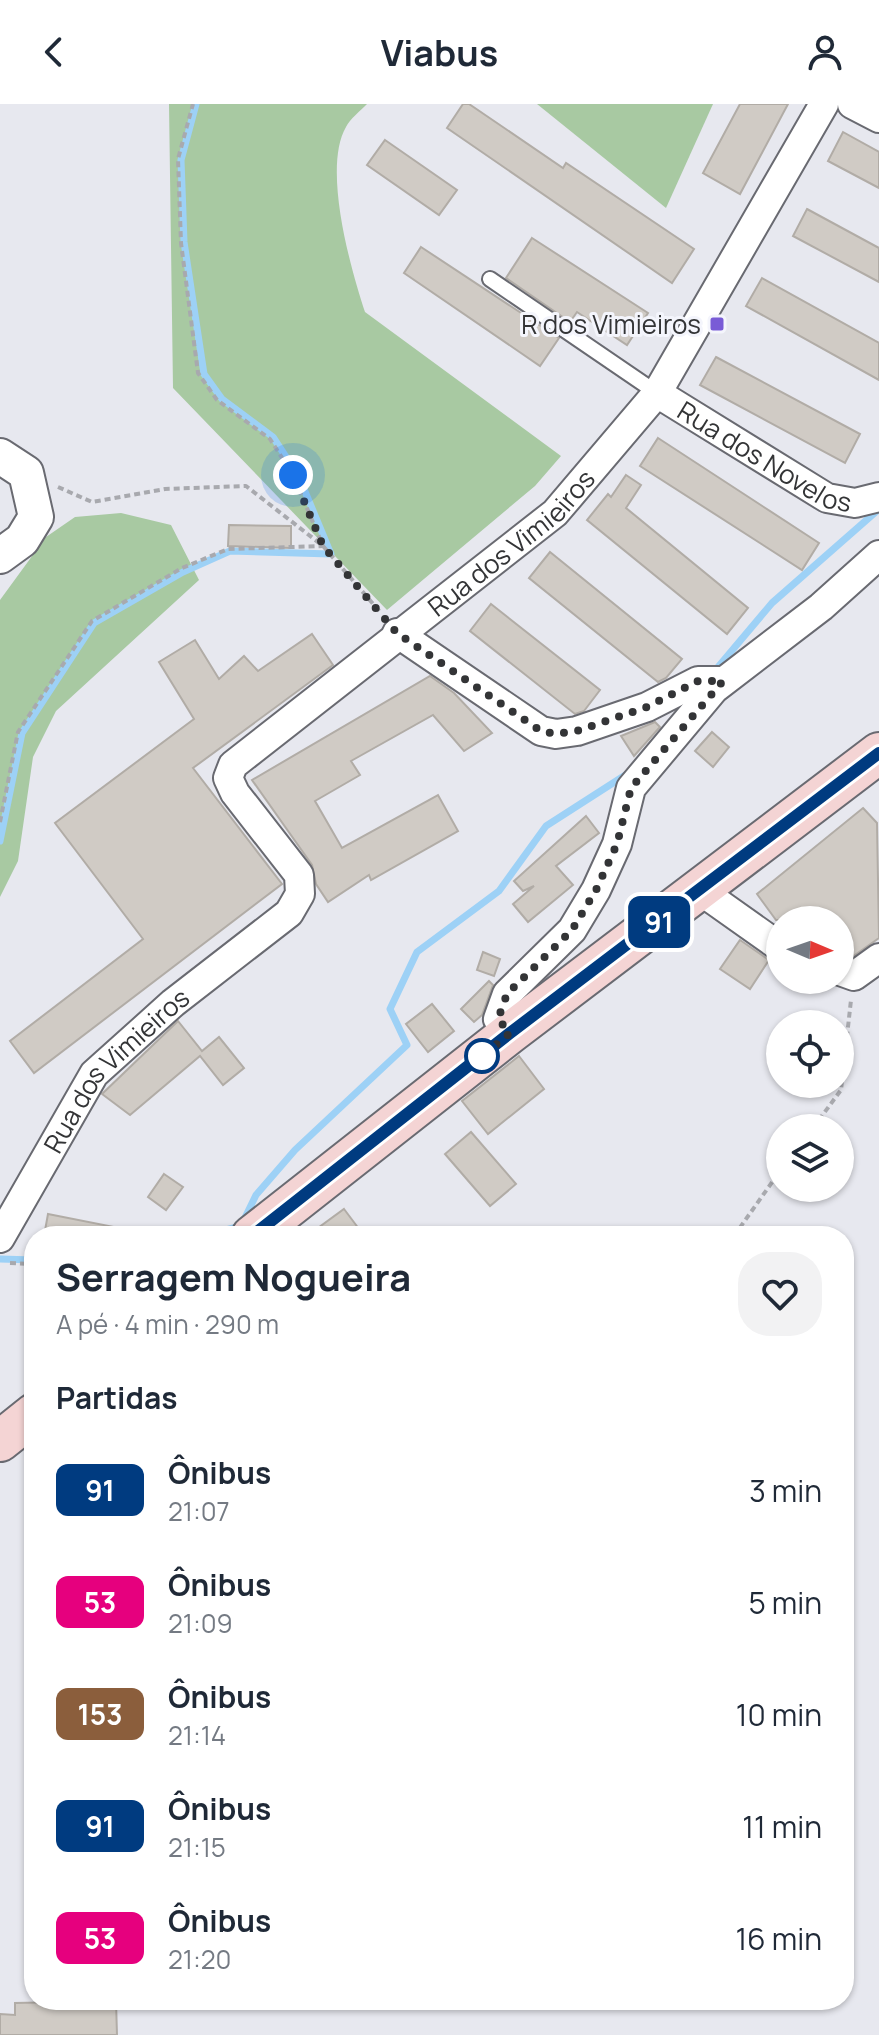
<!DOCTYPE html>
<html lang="pt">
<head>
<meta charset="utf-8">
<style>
	:root { --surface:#fff; --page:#f2f2f3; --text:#1f2937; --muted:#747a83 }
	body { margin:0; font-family:Manrope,sans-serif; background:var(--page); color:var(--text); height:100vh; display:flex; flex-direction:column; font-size:30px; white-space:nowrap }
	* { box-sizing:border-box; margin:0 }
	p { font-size:26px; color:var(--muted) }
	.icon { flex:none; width:44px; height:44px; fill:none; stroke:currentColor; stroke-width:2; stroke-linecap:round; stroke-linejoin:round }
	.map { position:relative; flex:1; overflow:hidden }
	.sheet { position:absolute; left:24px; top:1122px; width:830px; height:784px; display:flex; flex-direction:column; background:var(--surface); border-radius:32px; box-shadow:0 2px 6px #0004 }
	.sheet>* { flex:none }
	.badge { padding:0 16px; border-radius:12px; font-size:28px; line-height:52px }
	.needle { width:52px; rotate:92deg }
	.tools { position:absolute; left:766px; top:802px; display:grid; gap:16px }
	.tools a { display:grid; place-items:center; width:88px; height:88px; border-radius:50%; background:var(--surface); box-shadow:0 2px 6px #0004; font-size:40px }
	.you { position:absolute; width:40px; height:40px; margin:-20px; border:6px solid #fff; border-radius:50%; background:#1a73e8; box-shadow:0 0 0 12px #1a73e833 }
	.map>.badge { position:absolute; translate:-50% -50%; box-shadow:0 0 0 4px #fff }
	h2 { padding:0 32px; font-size:30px; line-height:72px }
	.round { display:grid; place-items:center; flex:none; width:84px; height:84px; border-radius:32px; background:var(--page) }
	.headline { display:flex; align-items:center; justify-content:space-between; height:136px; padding:0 32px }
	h1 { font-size:38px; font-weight:700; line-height:60px }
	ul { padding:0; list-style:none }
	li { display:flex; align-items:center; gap:24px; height:112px; padding:0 32px }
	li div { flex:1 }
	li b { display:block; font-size:30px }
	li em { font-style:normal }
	li .badge { min-width:88px; font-weight:700; text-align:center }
	header { display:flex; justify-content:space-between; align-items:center; height:104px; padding:0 32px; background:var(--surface); font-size:36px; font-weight:700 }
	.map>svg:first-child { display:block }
	.green { fill:#a8c9a2 }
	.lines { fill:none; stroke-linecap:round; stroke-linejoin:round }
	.stream { stroke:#9dd1f6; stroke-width:7 }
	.building { fill:#d0cbc5; stroke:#b1aca6; stroke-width:2 }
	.service-casing { stroke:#696a71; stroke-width:18 }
	.minor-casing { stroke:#696a71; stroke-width:32 }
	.tertiary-casing { stroke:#696a71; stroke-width:38 }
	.secondary-casing { stroke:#696a71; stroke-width:44 }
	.path { stroke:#a8a9ae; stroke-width:4; stroke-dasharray:6 4; stroke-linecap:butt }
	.service { stroke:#fff; stroke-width:14 }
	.minor { stroke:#fff; stroke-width:28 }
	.tertiary { stroke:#fff; stroke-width:34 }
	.secondary { stroke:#f4d4d4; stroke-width:40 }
	.line-casing { stroke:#fff; stroke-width:18 }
	.line { stroke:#003b80; stroke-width:12 }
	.walk { stroke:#333436; stroke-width:8; stroke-dasharray:0 14.4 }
	.poi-dot { fill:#795bd6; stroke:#f4f5fc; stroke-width:3 }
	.stop-dot { fill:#fff; stroke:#003b80; stroke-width:4 }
	.labels { text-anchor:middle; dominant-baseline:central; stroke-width:6; stroke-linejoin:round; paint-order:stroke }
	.poi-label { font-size:26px; fill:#333436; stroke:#f4f5fc; text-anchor:end }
	.street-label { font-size:26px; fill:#333436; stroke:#f4f5fc }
</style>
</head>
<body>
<header><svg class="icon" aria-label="back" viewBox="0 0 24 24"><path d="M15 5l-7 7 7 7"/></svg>Viabus<svg class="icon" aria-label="person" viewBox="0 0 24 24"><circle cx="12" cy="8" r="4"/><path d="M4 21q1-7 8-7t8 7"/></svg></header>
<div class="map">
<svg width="879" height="1931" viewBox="0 0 879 1931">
	<rect width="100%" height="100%" fill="#e7e8ef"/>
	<g class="green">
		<path d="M 169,0 L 367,0 C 360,7 350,15 346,23 C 322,64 351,166 365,208 L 561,352 L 535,382 L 387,506 L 173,284 Z"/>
		<polygon points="537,0 713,0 666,104"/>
		<polygon points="121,409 171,421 199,476 56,607 33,653 18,757 0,793 0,496 46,433 75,413"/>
	</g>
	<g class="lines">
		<g class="stream">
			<polyline points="713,569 772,499 879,405"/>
			<polyline points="0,737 22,629 94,519 183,468 230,447 331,450 299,373 273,333 222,295 204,270 184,138 181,56 196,0"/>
			<polyline points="204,1132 237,1123"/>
			<polyline points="228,1132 241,1122 256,1091 295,1046 407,941 390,905 417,848 499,787 546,722 627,670"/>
			<polyline points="0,1155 34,1156"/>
		</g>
	</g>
	<g class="building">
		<polygon points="463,0 469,0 563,64 566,59 694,145 672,179 447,24"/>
		<polygon points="740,0 788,0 740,90 703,69"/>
		<polygon points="843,28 879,48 879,84 828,57"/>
		<polygon points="385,36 457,86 439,111 367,61"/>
		<polygon points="807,105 879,144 879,178 793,132"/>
		<polygon points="532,134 648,209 627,241 577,208 570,218 506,174"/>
		<polygon points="421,143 559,234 540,262 404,169"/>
		<polygon points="762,174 879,239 879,276 746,202"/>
		<polygon points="716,253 860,330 845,359 700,281"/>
		<polygon points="658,334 819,439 802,466 640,362"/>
		<polygon points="626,371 641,381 626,404 748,504 727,530 587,416 608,390 611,393"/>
		<polygon points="229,421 291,422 291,444 228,442"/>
		<polygon points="550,448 682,555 666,574 658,578 529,474"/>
		<polygon points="491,500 600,586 584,607 575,610 470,527"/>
		<polygon points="312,530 333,561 193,664 282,780 34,969 10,937 143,835 55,719 194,615 159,558 195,536 219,575 244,552 258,567"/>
		<polygon points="430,572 454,589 492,629 464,647 433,611 351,657 360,671 315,697 342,744 438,691 458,727 371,776 369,771 328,798 316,780 312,761 252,676"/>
		<polygon points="655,618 660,623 634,652 621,632"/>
		<polygon points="712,628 729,643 713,663 695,647"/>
		<polygon points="863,704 877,719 879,834 852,853 840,840 840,816 776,816 757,790"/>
		<polygon points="586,712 599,729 556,762 573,781 528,818 513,800 534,782 523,787 514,777"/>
		<polygon points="740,836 769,856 750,885 720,865"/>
		<polygon points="483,848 500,855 494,872 477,866"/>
		<polygon points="489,877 493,881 482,911 474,918 461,905"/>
		<polygon points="432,900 454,927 428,948 406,920"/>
		<polygon points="178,917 202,947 219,933 244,964 223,981 200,952 130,1011 102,990"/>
		<polygon points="519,952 544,985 488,1030 462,997"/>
		<polygon points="471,1028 516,1080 490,1102 445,1050"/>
		<polygon points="164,1070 183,1083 166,1106 148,1093"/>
		<polygon points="344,1105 359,1125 349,1132 307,1132"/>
		<polygon points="48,1110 114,1123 114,1132 44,1132"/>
		<polygon points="116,1897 117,1931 0,1931 0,1910 15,1911 15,1899"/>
	</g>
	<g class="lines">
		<g class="service-casing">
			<polyline id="service" points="490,175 657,289"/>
		</g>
		<g class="minor-casing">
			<g id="minor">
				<polyline points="852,0 879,14"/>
				<path id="s1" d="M 657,289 L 827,394 L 855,399 L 879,393"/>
				<polyline points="397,529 541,627 556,630 577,627 647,603 698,577 723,577"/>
				<polyline points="701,787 780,843"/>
				<polyline points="840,867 854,872 879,854"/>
				<polyline points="510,929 498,915 507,890 572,826 596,786 617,740 631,684 714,585 821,503 879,451"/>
				<path id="s2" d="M 0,1134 L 94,970 L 173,899 L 289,809 L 300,790 L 299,771 L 235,689 L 228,674 L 233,661 L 555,409 L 657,289 L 824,0"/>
			</g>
		</g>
		<g class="tertiary-casing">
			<polyline id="tertiary" points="0,352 26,369 36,413 22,436 0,452"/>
		</g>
		<g class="secondary-casing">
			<g id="secondary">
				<polyline points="252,1132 510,929 879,649"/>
				<polyline points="0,1337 34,1310"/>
			</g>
		</g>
		<g class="path">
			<polyline points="58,383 92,398 165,385 246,382 323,442 381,509"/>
			<polyline points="0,718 18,628 92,517 182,464 228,445 323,442 293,371 270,335 217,296 198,269 181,139 178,55 193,0"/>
			<polyline points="813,1024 841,986 851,896"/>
			<polyline points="734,1132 780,1067"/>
			<polyline points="10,1159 34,1160"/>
		</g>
		<use href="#service" class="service"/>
		<use href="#minor" class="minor"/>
		<use href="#tertiary" class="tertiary"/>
		<use href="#secondary" class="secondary"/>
	</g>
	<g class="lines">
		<g class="line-casing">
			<polyline id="line" points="252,1132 510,929 879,649"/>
		</g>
		<use href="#line" class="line"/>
		<polyline class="walk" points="293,371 323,442 397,529 541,627 556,630 577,627 647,603 698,577 723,577 631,684 617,740 596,786 572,826 507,890 498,915 510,929 475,958 482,952"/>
	</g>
	<rect class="poi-dot" x="709" y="212" width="16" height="16" rx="4"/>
	<circle class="stop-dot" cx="482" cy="952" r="16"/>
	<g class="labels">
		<g class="poi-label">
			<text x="701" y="220">R dos Vimieiros</text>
		</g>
		<g class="street-label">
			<text stroke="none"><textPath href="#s1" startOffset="126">Rua dos Novelos</textPath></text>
			<text stroke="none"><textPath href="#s2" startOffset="974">Rua dos Vimieiros</textPath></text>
			<text stroke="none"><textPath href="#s2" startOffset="206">Rua dos Vimieiros</textPath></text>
		</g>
	</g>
</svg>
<div class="tools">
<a><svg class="needle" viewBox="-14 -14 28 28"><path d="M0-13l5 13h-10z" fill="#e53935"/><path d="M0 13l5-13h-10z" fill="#747a83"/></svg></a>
<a><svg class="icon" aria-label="locate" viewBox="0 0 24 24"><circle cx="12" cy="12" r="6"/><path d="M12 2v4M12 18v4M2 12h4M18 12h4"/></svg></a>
<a><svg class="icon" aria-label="layers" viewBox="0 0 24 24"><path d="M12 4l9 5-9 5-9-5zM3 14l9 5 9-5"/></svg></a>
</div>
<div class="you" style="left:293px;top:371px"></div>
<b class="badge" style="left:659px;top:818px;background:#003b80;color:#fff">91</b>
<section class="sheet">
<div class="headline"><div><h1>Serragem Nogueira</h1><p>A pé · 4 min · 290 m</p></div><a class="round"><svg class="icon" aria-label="heart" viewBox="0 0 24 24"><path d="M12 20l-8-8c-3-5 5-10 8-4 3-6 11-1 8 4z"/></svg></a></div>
<h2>Partidas</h2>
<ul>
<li><span class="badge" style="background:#003b80;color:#fff">91</span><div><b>Ônibus</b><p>21:07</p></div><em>3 min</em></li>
<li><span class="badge" style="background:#e6007e;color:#fff">53</span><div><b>Ônibus</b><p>21:09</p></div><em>5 min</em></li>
<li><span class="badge" style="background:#8b5e3c;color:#fff">153</span><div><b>Ônibus</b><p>21:14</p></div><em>10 min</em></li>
<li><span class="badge" style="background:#003b80;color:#fff">91</span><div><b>Ônibus</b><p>21:15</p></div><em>11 min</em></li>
<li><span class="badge" style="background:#e6007e;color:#fff">53</span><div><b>Ônibus</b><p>21:20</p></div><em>16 min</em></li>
</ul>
</section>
</div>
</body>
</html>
